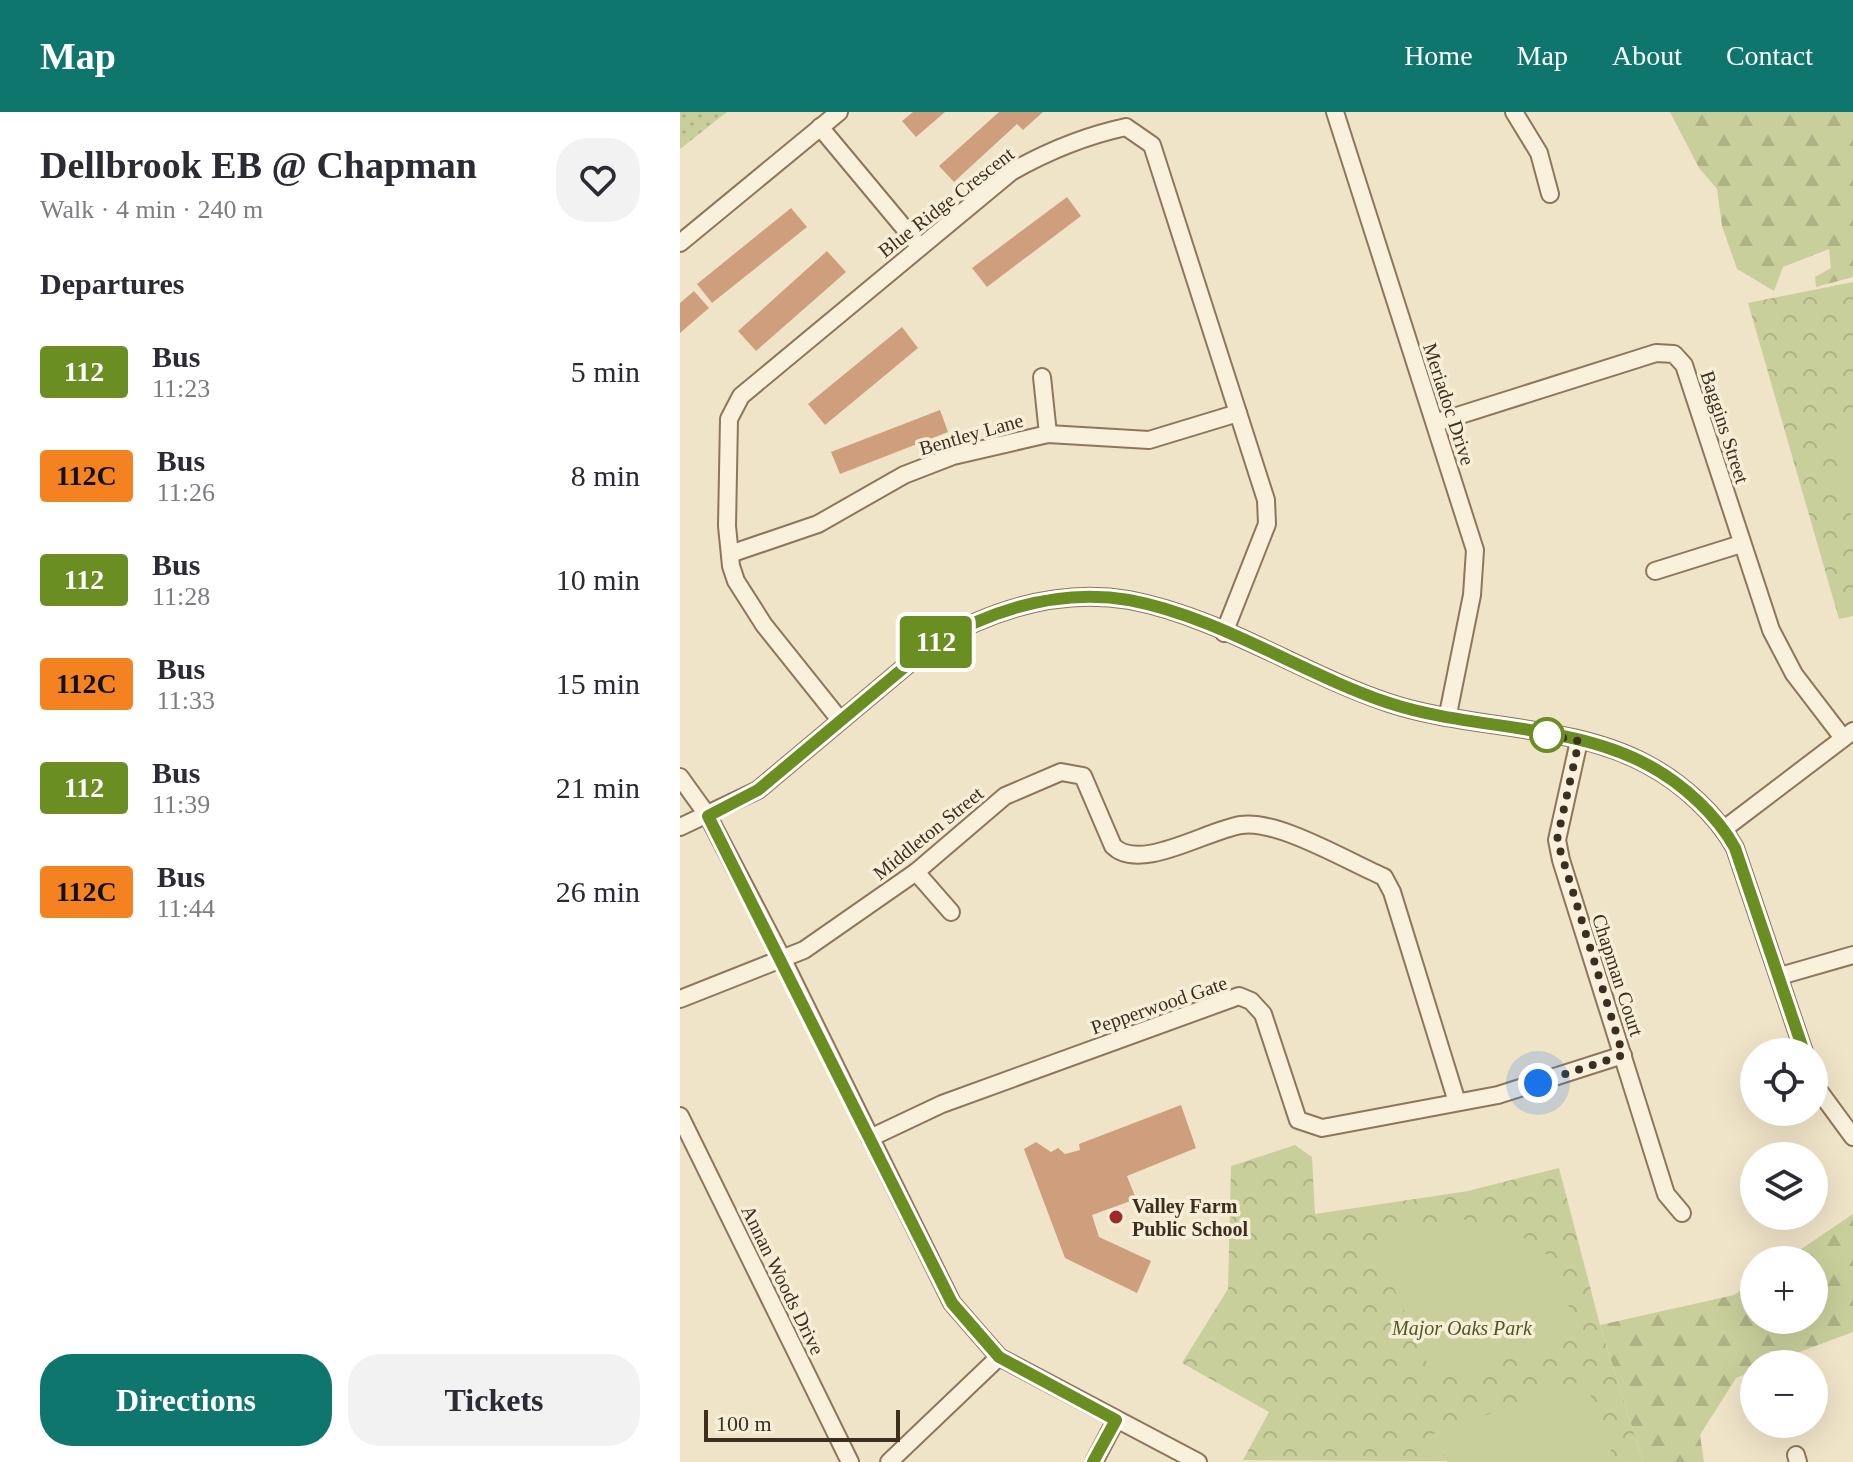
<!DOCTYPE html>
<html lang="en">
<head>
<meta charset="utf-8">
<style>
	:root { --surface:#fff; --page:#f2f2f3; --text:#2b2b33; --muted:#7c7c81; --accent:#0f766e }
	body { margin:0; font-family:Georgia,serif; background:var(--page); color:var(--text); height:100vh; display:flex; flex-direction:column; font-size:30px; white-space:nowrap }
	* { box-sizing:border-box; margin:0 }
	p { font-size:26px; color:var(--muted) }
	.icon { flex:none; width:44px; height:44px; fill:none; stroke:currentColor; stroke-width:2; stroke-linecap:round; stroke-linejoin:round }
	.map { position:relative; flex:1; overflow:hidden }
	.drawer { display:flex; flex-direction:column; background:var(--surface); width:680px }
	.drawer>* { flex:none }
	.badge { padding:0 16px; border-radius:6px; font-size:28px; line-height:52px }
	.tools { position:absolute; left:1060px; top:926px; display:grid; gap:16px }
	.tools a { display:grid; place-items:center; width:88px; height:88px; border-radius:50%; background:var(--surface); box-shadow:0 8px 32px #0002; font-size:40px }
	.scale { position:absolute; left:24px; bottom:20px; width:196px; box-sizing:border-box; padding-left:8px; border:4px solid #3d2e20; border-top:0; font-size:22px; line-height:28px; white-space:nowrap; color:#3d2e20; -webkit-text-stroke:6px #f7eed8; paint-order:stroke }
	.you { position:absolute; width:40px; height:40px; margin:-20px; border:6px solid #fff; border-radius:50%; background:#1a73e8; box-shadow:0 0 0 12px #1a73e833 }
	.map>.badge { position:absolute; translate:-50% -50%; box-shadow:0 0 0 4px #fff }
	h2 { padding:0 40px; font-size:30px; line-height:72px }
	.round { display:grid; place-items:center; flex:none; width:84px; height:84px; border-radius:32px; background:var(--page) }
	.summary { display:flex; align-items:center; justify-content:space-between; height:136px; padding:0 40px }
	h1 { font-size:38px; font-weight:700; line-height:60px }
	.cta { display:flex; gap:16px; margin-top:auto; padding:16px 40px }
	.cta a { flex:1; height:92px; border-radius:32px; background:var(--accent); color:#fff; font-size:32px; font-weight:700; line-height:92px; text-align:center }
	.cta a+a { background:var(--page); color:var(--text) }
	ul { padding:0; list-style:none }
	li { display:flex; align-items:center; gap:24px; height:104px; padding:0 40px }
	li div { flex:1 }
	li b { display:block; font-size:30px }
	li em { font-style:normal }
	li .badge { min-width:88px; font-weight:700; text-align:center }
	header { display:flex; align-items:center; gap:48px; box-sizing:border-box; height:112px; padding:0 40px; background:var(--accent); color:#fff }
	header strong { font-size:38px }
	nav { display:flex; gap:44px; margin-inline-start:auto; font-size:28px }
	main { display:flex; flex:1; min-height:0 }
	.map>svg:first-child { display:block }
	.grass { fill:url(#grass-dots) }
	.forest { fill:url(#forest-firs) }
	.park { fill:url(#park-crowns) }
	.pitch { fill:#c9cf9b }
	.building { fill:#cf9f7d }
	.lines { fill:none; stroke-linecap:round; stroke-linejoin:round }
	.street-casing { stroke:#8d765c; stroke-width:20 }
	.street { stroke:#faf1dc; stroke-width:16 }
	.line-casing { stroke:#fff; stroke-width:18 }
	.line { stroke:#6b8e23; stroke-width:12 }
	.walk { stroke:#3d2e20; stroke-width:8; stroke-dasharray:0 14.4 }
	.stop-dot { fill:#fff; stroke:#6b8e23; stroke-width:4 }
	.poi-dot { fill:#9e2a2b; stroke:#f7eed8; stroke-width:3 }
	.labels { text-anchor:middle; dominant-baseline:central; stroke-width:7; stroke-linejoin:round; paint-order:stroke }
	.street-label { font-size:20px; fill:#3d2e20; stroke:#f7eed8 }
	.poi-label { font-size:20px; font-weight:bold; fill:#3d2e20; stroke:#f7eed8; text-anchor:start }
	.park-label { font-size:20px; font-style:italic; fill:#4d5a26; stroke:#f7eed8 }
</style>
</head>
<body>
<header>
<strong>Map</strong>
<nav><a>Home</a><a>Map</a><a>About</a><a>Contact</a></nav>
</header>
<main>
<section class="drawer">
<div class="summary"><div><h1>Dellbrook EB @ Chapman</h1><p>Walk · 4 min · 240 m</p></div><a class="round"><svg class="icon" aria-label="heart" viewBox="0 0 24 24"><path d="M12 20l-8-8c-3-5 5-10 8-4 3-6 11-1 8 4z"/></svg></a></div>
<h2>Departures</h2>
<ul>
<li><span class="badge" style="background:#6b8e23;color:#fff">112</span><div><b>Bus</b><p>11:23</p></div><em>5 min</em></li>
<li><span class="badge" style="background:#f58220;color:#111">112C</span><div><b>Bus</b><p>11:26</p></div><em>8 min</em></li>
<li><span class="badge" style="background:#6b8e23;color:#fff">112</span><div><b>Bus</b><p>11:28</p></div><em>10 min</em></li>
<li><span class="badge" style="background:#f58220;color:#111">112C</span><div><b>Bus</b><p>11:33</p></div><em>15 min</em></li>
<li><span class="badge" style="background:#6b8e23;color:#fff">112</span><div><b>Bus</b><p>11:39</p></div><em>21 min</em></li>
<li><span class="badge" style="background:#f58220;color:#111">112C</span><div><b>Bus</b><p>11:44</p></div><em>26 min</em></li>
</ul>
<div class="cta"><a>Directions</a><a>Tickets</a></div>
</section>
<div class="map">
<svg width="1173" height="1350" viewBox="0 0 1173 1350">
	<defs>
		<pattern id="grass-dots" width="8" height="8" patternUnits="userSpaceOnUse" patternTransform="scale(2)"><rect width="8" height="8" fill="#c9cf9b"/><path d="M2 2h.1M6 6h.1" fill="none" stroke="#aeb285" stroke-width="1.8" stroke-linecap="round"/></pattern>
		<pattern id="forest-firs" width="22" height="20" patternUnits="userSpaceOnUse" patternTransform="scale(2)"><rect width="22" height="20" fill="#c9cf9b"/><path d="M5 1l3.5 6h-7zM16 11l3.5 6h-7z" fill="#aeb285"/></pattern>
		<pattern id="park-crowns" width="20" height="18" patternUnits="userSpaceOnUse" patternTransform="scale(2)"><rect width="20" height="18" fill="#c9cf9b"/><path d="M2 6a3 3 0 1 1 6 0M12 15a3 3 0 1 1 6 0" fill="none" stroke="#aeb285"/></pattern>
	</defs>
	<rect width="100%" height="100%" fill="#f0e4c8"/>
	<polygon class="grass" points="0,0 47,0 0,37"/>
	<g class="forest">
		<polygon points="990,0 1173,0 1173,165 1136,175 1135,165 1151,156 1149,137 1103,155 1094,179 1057,157 1042,114 1037,77 1019,56"/>
		<polygon points="1173,1102 1173,1220 1087,1252 1074,1252 1074,1258 1056,1266 1020,1323 1024,1350 963,1350 920,1213 1054,1183 1074,1169 1074,1208 1134,1208 1134,1148 1105,1148"/>
	</g>
	<g class="park">
		<polygon points="1173,170 1173,504 1159,507 1068,191"/>
		<polygon points="615,1033 632,1045 635,1102 788,1079 879,1056 920,1213 963,1350 563,1348 589,1300 502,1251 548,1177 551,1054"/>
	</g>
	<g class="pitch">
		<polygon points="1173,312 1173,410 1148,319"/>
		<polygon points="777,1106 833,1118 867,1143 900,1221 770,1265 752,1262 694,1131"/>
		<polygon points="905,1268 935,1350 767,1350 753,1322"/>
	</g>
	<g class="building">
		<polygon points="233,0 265,0 236,25 222,9"/>
		<polygon points="319,0 363,0 343,18 337,12 274,70 259,54"/>
		<polygon points="387,85 401,104 307,175 292,156"/>
		<polygon points="111,96 127,115 32,191 17,172"/>
		<polygon points="147,139 166,160 76,239 58,219"/>
		<polygon points="14,179 29,196 0,221 0,191"/>
		<polygon points="222,215 238,236 145,313 128,292"/>
		<polygon points="260,298 268,320 160,362 151,340"/>
		<polygon points="501,993 516,1036 447,1064 456,1087 412,1103 419,1125 471,1149 457,1181 385,1146 344,1037 356,1030 371,1040 378,1036 385,1042 400,1038 399,1032"/>
	</g>
	<g class="lines">
		<g class="street-casing">
			<g id="street">
				<polyline points="655,0 795,438 792,483 768,602"/>
				<polyline points="834,0 859,41 870,82"/>
				<polyline points="140,15 240,135"/>
				<polyline points="0,131 159,0"/>
				<polyline points="362,265 368,322"/>
				<polyline points="755,311 976,241 994,242 1004,253 1091,518 1114,562 1163,626"/>
				<polyline points="50,442 138,412 224,363 273,344 368,322 469,328 558,301"/>
				<polyline points="975,459 1061,432"/>
				<path d="M 160,608 L 84,513 L 56,469 L 51,454 L 47,414 L 49,307 L 61,284 L 331,60 C 368,39 404,24 446,15 L 472,33 L 586,388 L 587,412 L 544,521"/>
				<polyline points="899,629 877,728 881,748 986,1082 1002,1101"/>
				<polyline points="0,665 28,704 103,848 272,1191 319,1245 518,1350"/>
				<path d="M 0,715 L 78,678 L 251,533 C 311,498 379,476 449,488 C 540,505 622,562 709,591 C 790,618 892,611 968,653 C 1002,671 1037,703 1055,736 L 1124,940"/>
				<polyline points="1044,717 1173,619"/>
				<polyline points="236,760 271,800"/>
				<polyline points="1100,864 1173,843"/>
				<path d="M 0,887 L 124,838 L 236,760 L 325,684 L 381,660 L 403,664 L 433,734 C 460,761 527,718 561,713 C 597,707 669,750 704,765 L 712,780 L 777,990"/>
				<polyline points="1134,972 1173,1025"/>
				<polyline points="0,1004 170,1350"/>
				<polyline points="190,1026 262,992 559,884 571,889 583,902 618,1008 642,1016 818,983 943,943"/>
				<polyline points="1116,1343 1118,1350"/>
				<polyline points="209,1350 319,1245"/>
				<polyline points="414,1350 436,1308"/>
			</g>
		</g>
		<use href="#street" class="street"/>
	</g>
	<g class="lines">
		<g class="line-casing">
			<path id="line" d="M 413,1350 L 436,1308 L 319,1245 L 272,1191 L 28,704 L 78,678 L 251,533 C 311,498 379,476 449,488 C 540,505 622,562 709,591 C 790,618 891,611 968,653 C 1002,671 1037,703 1055,736 L 1124,940"/>
		</g>
		<use href="#line" class="line"/>
		<polyline class="walk" points="858,971 943,943 877,728 899,629 854,620 867,623"/>
	</g>
	<circle class="stop-dot" cx="867" cy="623" r="16"/>
	<circle class="poi-dot" cx="436" cy="1105" r="8"/>
	<g class="labels">
		<g class="street-label">
			<text transform="translate(266 90) rotate(-38)">Blue Ridge Crescent</text>
			<text transform="translate(769 292) rotate(72)">Meriadoc Drive</text>
			<text transform="translate(1045 315) rotate(72)">Baggins Street</text>
			<text transform="translate(291 322) rotate(-16)">Bentley Lane</text>
			<text transform="translate(248 721) rotate(-39)">Middleton Street</text>
			<text transform="translate(938 863) rotate(72)">Chapman Court</text>
			<text transform="translate(479 893) rotate(-19)">Pepperwood Gate</text>
			<text transform="translate(103 1168) rotate(64)">Annan Woods Drive</text>
		</g>
		<g class="poi-label">
			<text x="452" y="1094">Valley Farm<tspan x="452" dy="23">Public School</tspan></text>
		</g>
		<g class="park-label">
			<text x="782" y="1216">Major Oaks Park</text>
		</g>
	</g>
</svg>
<div class="tools">
<a><svg class="icon" aria-label="locate" viewBox="0 0 24 24"><circle cx="12" cy="12" r="6"/><path d="M12 2v4M12 18v4M2 12h4M18 12h4"/></svg></a>
<a><svg class="icon" aria-label="layers" viewBox="0 0 24 24"><path d="M12 4l9 5-9 5-9-5zM3 14l9 5 9-5"/></svg></a>
<a>+</a>
<a>−</a>
</div>
<div class="scale">100 m</div>
<div class="you" style="left:858px;top:971px"></div>
<b class="badge" style="left:256px;top:530px;background:#6b8e23;color:#fff">112</b>
</div>
</main>
</body>
</html>
